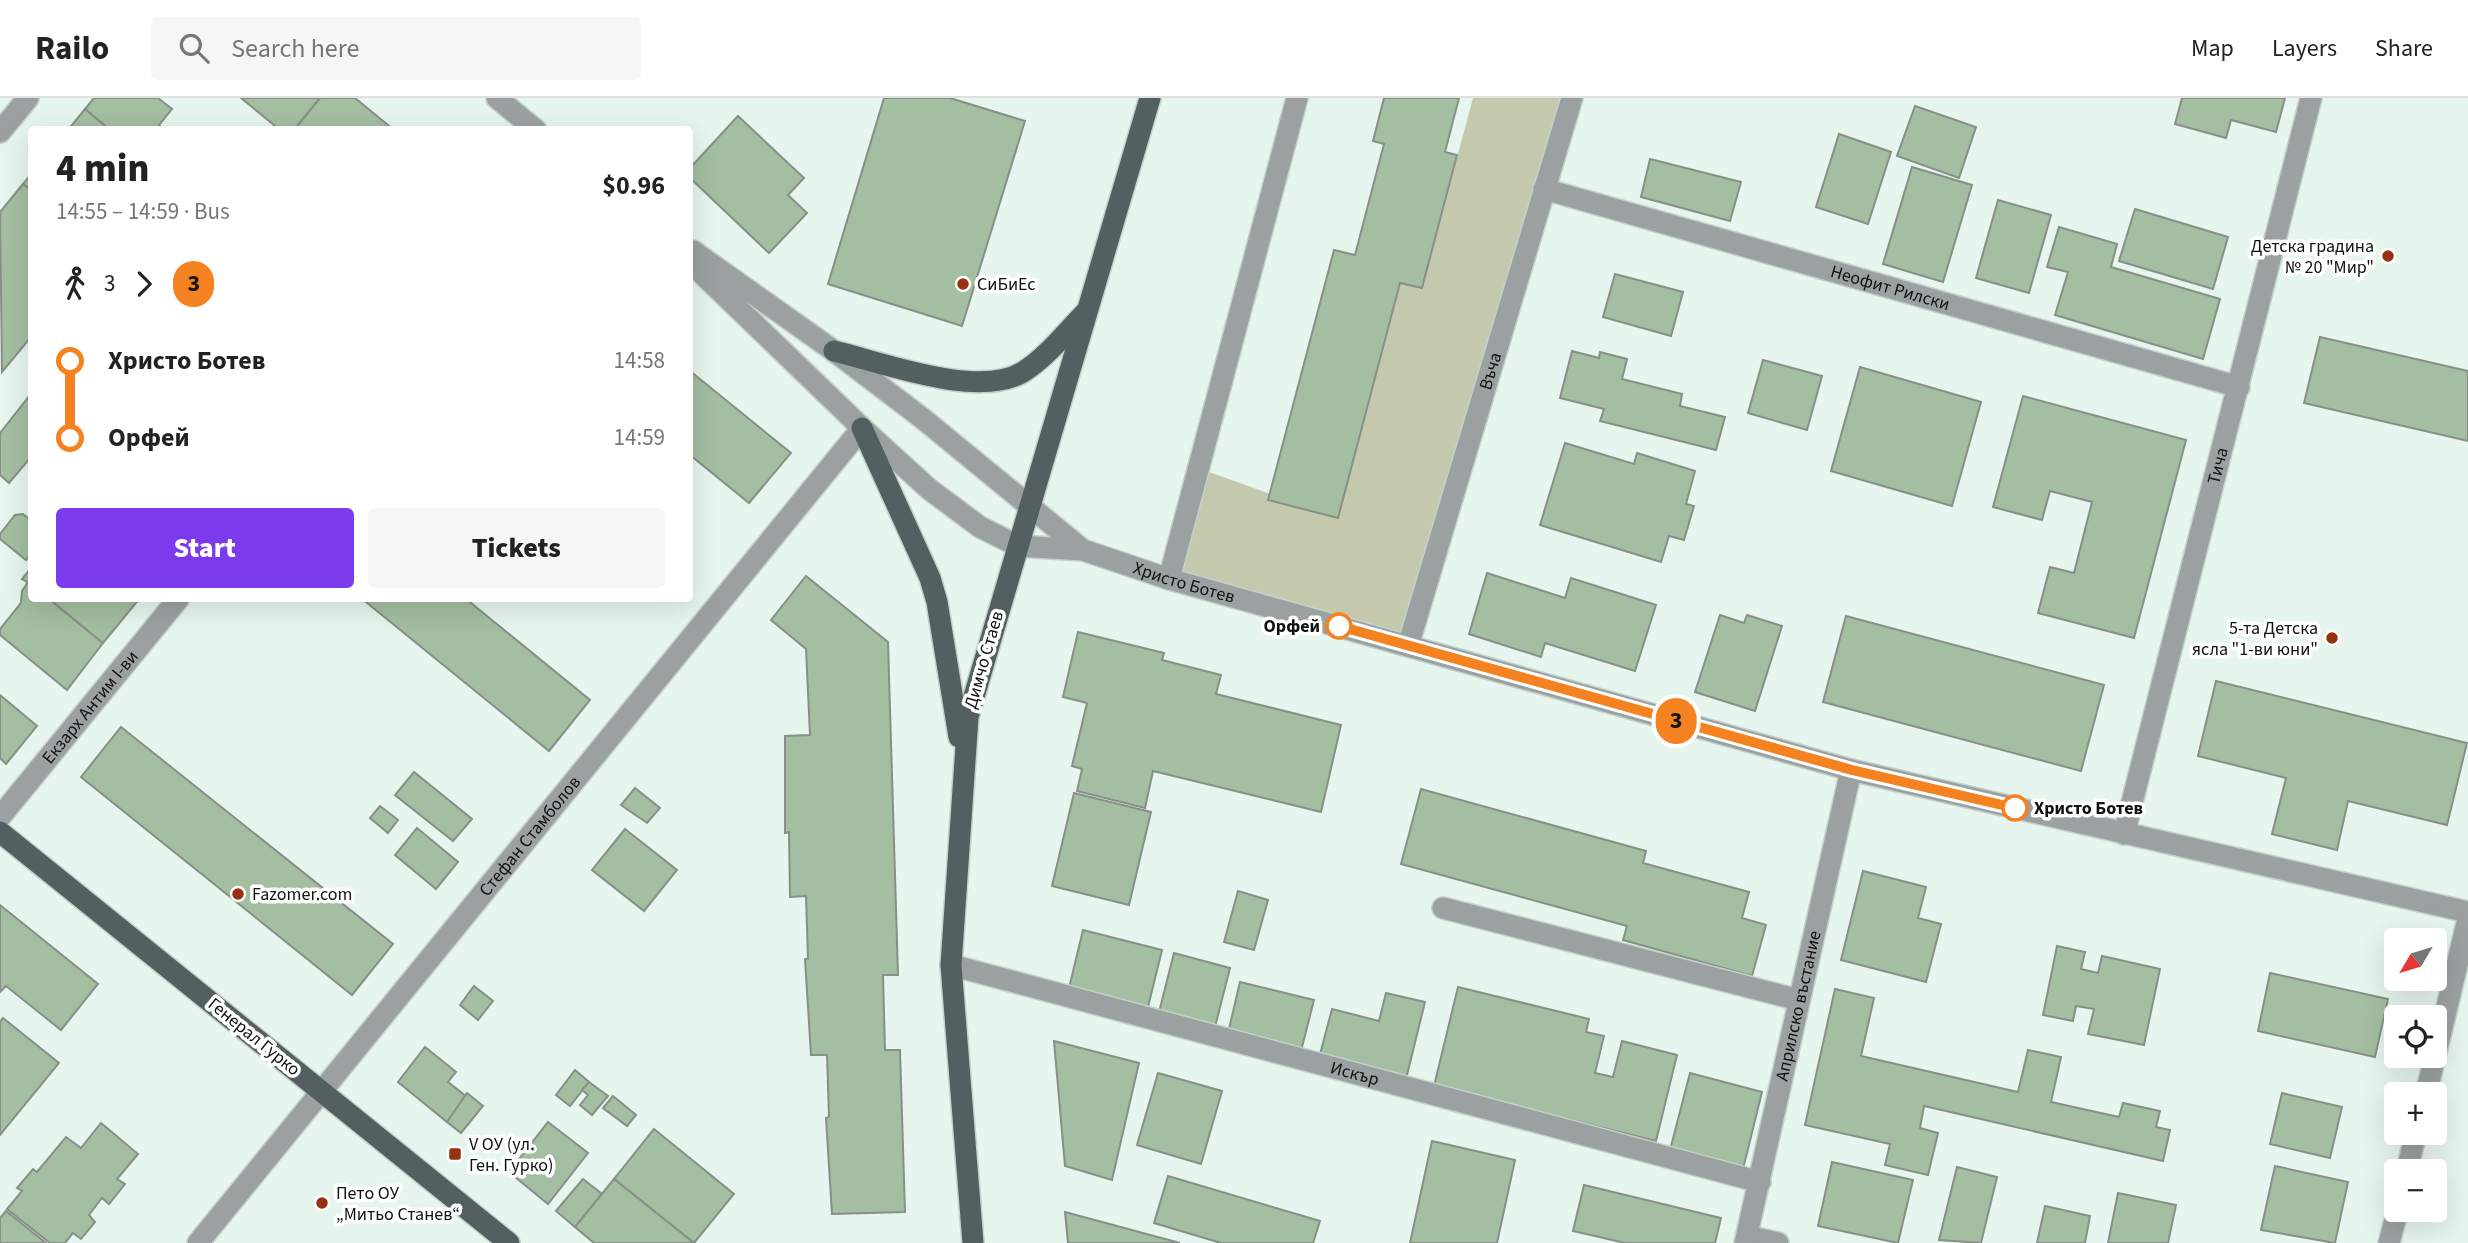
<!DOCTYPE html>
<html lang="en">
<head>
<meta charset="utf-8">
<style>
	:root { --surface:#fff; --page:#f6f6f6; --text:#222; --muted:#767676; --line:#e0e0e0; --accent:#7c3aed }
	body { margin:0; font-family:"Source Sans 3",sans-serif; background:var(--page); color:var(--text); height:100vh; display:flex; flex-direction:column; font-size:26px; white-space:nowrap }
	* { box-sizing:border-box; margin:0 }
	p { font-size:23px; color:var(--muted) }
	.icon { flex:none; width:38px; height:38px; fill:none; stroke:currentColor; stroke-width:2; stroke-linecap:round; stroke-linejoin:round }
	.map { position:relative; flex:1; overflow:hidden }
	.panel { position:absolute; left:28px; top:28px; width:665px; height:476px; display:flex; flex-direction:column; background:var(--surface); border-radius:7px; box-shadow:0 7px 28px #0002 }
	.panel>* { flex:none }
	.badge { padding:0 14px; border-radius:23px; font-size:24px; line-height:46px }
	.needle { width:46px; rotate:232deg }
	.buttons { position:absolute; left:2384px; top:830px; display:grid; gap:14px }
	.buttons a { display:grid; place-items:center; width:63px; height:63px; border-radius:7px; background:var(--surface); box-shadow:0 7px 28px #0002; font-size:35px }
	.map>.badge { position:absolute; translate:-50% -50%; box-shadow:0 0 0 4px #fff }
	.legs { display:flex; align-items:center; gap:10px; height:77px; padding:0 28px; font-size:23px }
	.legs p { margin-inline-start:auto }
	.overview { display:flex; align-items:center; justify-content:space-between; height:119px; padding:0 28px }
	h1 { font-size:38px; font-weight:800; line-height:52px }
	.button { display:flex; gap:14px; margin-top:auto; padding:14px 28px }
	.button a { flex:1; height:80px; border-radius:7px; background:var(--accent); color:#fff; font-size:28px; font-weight:800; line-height:80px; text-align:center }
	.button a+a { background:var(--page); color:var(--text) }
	ul { padding:0 28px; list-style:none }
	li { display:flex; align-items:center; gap:24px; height:77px; font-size:26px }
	li i { display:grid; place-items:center; width:10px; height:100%; margin:0 9px; background:currentColor }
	li i::after { content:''; width:18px; height:18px; margin:-9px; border:5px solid; border-radius:50%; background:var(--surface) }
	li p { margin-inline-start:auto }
	li:first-child i { background:linear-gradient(#0000 50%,currentColor 0) }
	li:last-child i { background:linear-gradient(currentColor 50%,#0000 0) }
	header { display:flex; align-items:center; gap:42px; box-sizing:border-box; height:98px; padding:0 35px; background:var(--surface); border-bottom:2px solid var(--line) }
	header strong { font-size:33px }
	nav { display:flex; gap:38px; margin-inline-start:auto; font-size:24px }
	.search { width:490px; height:63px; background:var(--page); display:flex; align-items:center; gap:18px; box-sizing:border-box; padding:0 24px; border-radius:7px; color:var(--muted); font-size:26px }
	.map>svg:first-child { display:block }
	.green { fill:#c4c9ad }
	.building { fill:#a3bea1; stroke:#879087; stroke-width:2 }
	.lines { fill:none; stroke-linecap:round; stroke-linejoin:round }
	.minor-casing { stroke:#c4d1cb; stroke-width:24 }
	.major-casing { stroke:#c4d1cb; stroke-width:24 }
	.minor { stroke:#9ba1a1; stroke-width:21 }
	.major { stroke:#546060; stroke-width:21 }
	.line-1-casing { stroke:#fff; stroke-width:16 }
	.line-1 { stroke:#f58220; stroke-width:10 }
	.poi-dot { fill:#98310f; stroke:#fff; stroke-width:2.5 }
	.stop-1-dot { fill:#fff; stroke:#f58220; stroke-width:3.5 }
	.labels { text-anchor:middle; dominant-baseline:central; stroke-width:7; stroke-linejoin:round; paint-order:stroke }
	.poi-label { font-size:18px; fill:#0e1311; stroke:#fff; text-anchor:start }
	.street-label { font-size:18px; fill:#0e1311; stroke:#fff }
	.stop-label { font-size:18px; font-weight:bold; fill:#0e1311; stroke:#fff; text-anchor:end }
</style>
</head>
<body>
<header>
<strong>Railo</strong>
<div class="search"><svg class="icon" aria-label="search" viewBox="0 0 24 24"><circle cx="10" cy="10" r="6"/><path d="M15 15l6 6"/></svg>Search here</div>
<nav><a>Map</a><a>Layers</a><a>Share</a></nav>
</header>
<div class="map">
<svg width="2468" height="1145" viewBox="0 0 2468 1145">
	<rect width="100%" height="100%" fill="#e7f5ef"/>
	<polygon class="green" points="1473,0 1572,0 1408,548 1169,481 1198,370 1338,420 1400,185 1422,190"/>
	<g class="building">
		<polygon points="94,0 158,0 172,11 159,27 165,32 110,32 85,11"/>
		<polygon points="241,0 320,0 294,32 280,32"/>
		<polygon points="320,0 355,0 394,32 294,32"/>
		<polygon points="884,0 950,0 1025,23 962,228 828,186"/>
		<polygon points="1384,0 1459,0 1445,54 1457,57 1422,190 1400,185 1338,420 1268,402 1334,152 1355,157 1384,46 1373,43"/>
		<polygon points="2182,0 2285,0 2276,34 2231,22 2226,40 2175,26"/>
		<polygon points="1915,8 1976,29 1959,80 1897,58"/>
		<polygon points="85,11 110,32 68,32"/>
		<polygon points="738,18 804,80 788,97 807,115 769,155 690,80 690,70"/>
		<polygon points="1839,36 1891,54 1868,126 1816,109"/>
		<polygon points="1650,61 1741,84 1730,123 1641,99"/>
		<polygon points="1912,69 1972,87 1943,184 1883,166"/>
		<polygon points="32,75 32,93 23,86"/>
		<polygon points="23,86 32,93 32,238 2,274 0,114"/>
		<polygon points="1998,102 2051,117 2029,195 1976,180"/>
		<polygon points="2135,111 2228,139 2213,191 2119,163"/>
		<polygon points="2059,129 2117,146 2111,169 2220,201 2203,261 2055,217 2068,174 2047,169"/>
		<polygon points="1615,176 1683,194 1671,238 1603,219"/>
		<polygon points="2320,239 2468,273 2468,343 2304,305"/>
		<polygon points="1572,253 1599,260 1600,254 1627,261 1622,281 1682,296 1680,308 1725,319 1716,352 1600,323 1604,311 1560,300"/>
		<polygon points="1763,262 1822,278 1807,332 1748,315"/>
		<polygon points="1860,269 1981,304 1952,408 1831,373"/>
		<polygon points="690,273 791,355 749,405 690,357"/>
		<polygon points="30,297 32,358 9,385 0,377 0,335"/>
		<polygon points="2023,298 2186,342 2134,540 2038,515 2050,469 2074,475 2092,404 2050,393 2042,422 1993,409"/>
		<polygon points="1565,345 1634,366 1637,355 1695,373 1686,406 1694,408 1684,442 1669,438 1661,464 1540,427"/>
		<polygon points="23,416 32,423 32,455 26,462 0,441 0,436 15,417"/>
		<polygon points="32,469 32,487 22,481"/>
		<polygon points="1487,475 1565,500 1571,480 1656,507 1635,573 1545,545 1541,559 1469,536"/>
		<polygon points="806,478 888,544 898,877 883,877 885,952 900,952 905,1114 832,1116 826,1020 829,1019 827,957 811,957 805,861 808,861 806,798 790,799 789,734 785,735 785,638 810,637 806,551 771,522"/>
		<polygon points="28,484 32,487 32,500 48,500 103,545 67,592 0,537 0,531 21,505 22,493"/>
		<polygon points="48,500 140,500 103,545"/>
		<polygon points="361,500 465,500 590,602 549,653"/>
		<polygon points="1720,517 1744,525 1747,517 1782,528 1755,613 1695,594"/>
		<polygon points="1846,518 2104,587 2081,673 1823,604"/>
		<polygon points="1078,534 1164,555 1162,562 1221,577 1216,596 1341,627 1321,714 1153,673 1145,710 1077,693 1082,671 1072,668 1087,605 1063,599"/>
		<polygon points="2216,583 2467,645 2447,727 2348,703 2337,752 2272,736 2286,680 2198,658"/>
		<polygon points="0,597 37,628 6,666 0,660"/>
		<polygon points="121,629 393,846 352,897 81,679"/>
		<polygon points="414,674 472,721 453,743 395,697"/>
		<polygon points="635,690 660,710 647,725 621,707"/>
		<polygon points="1421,691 1646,753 1643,765 1749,794 1742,820 1766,827 1752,878 1623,842 1627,828 1401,766"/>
		<polygon points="1074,695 1151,714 1129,807 1052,788"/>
		<polygon points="380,708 398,722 388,735 370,720"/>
		<polygon points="417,730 458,764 436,791 395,757"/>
		<polygon points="625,731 677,772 644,813 592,772"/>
		<polygon points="1863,773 1926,789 1918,820 1941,826 1926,884 1841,862"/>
		<polygon points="1238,793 1268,802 1254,852 1224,844"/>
		<polygon points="0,807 98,886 61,932 6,888 0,894"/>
		<polygon points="1083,832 1162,852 1148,909 1069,890"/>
		<polygon points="2057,848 2085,854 2081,871 2098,875 2102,858 2160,871 2144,947 2088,936 2094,911 2076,908 2073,923 2043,917"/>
		<polygon points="1174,855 1230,870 1214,933 1158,918"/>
		<polygon points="2270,875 2388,901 2375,959 2258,933"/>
		<polygon points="1240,884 1314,902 1301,953 1228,935"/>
		<polygon points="474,888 493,903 478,922 460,907"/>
		<polygon points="1458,889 1589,921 1586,934 1604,938 1595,975 1613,979 1622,943 1677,957 1656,1043 1434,988"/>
		<polygon points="1835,891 1874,900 1861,958 2018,994 2028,952 2061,959 2051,1004 2119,1019 2123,1005 2160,1013 2156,1029 2170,1032 2163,1063 1924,1008 1920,1030 1938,1035 1928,1077 1885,1067 1890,1046 1805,1027"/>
		<polygon points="1386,895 1425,904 1406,981 1319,960 1332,911 1379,923"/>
		<polygon points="3,920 59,965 0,1037 0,924"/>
		<polygon points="1054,943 1139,965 1112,1082 1065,1068"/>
		<polygon points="425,949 456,974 448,984 467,999 447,1024 398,984"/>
		<polygon points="575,972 589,984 570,1008 556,997"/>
		<polygon points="1158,975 1222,993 1201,1066 1137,1047"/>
		<polygon points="1690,975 1762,994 1743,1071 1670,1052"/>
		<polygon points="589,984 608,998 592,1017 580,1007 588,997 582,992"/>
		<polygon points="467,995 483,1008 461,1035 447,1024"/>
		<polygon points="2282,995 2342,1009 2330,1060 2270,1046"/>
		<polygon points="613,998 636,1017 627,1028 603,1010"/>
		<polygon points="548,1024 588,1055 548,1106 509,1074"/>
		<polygon points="101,1025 138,1056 117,1081 125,1086 109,1106 102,1100 89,1117 95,1124 81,1141 73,1135 65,1145 50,1145 7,1111 22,1093 17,1090 33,1071 37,1074 66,1039 81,1050"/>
		<polygon points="654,1031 734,1096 694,1145 614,1081"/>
		<polygon points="1432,1043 1515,1062 1497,1145 1410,1145"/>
		<polygon points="1832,1064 1913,1082 1898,1145 1818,1128"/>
		<polygon points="2275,1068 2348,1084 2335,1145 2261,1132"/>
		<polygon points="1957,1069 1997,1079 1981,1145 1939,1142"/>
		<polygon points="1168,1078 1320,1123 1313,1145 1221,1145 1154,1125"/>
		<polygon points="583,1081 602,1096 575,1129 556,1113"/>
		<polygon points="614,1081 694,1145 594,1145 575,1129"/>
		<polygon points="1584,1087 1721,1120 1715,1145 1625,1145 1573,1133"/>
		<polygon points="2118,1095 2176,1107 2168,1145 2108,1145"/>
		<polygon points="2045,1108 2090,1118 2085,1145 2037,1145"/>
		<polygon points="6,1113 46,1145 0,1145 0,1120"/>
		<polygon points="1065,1114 1180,1145 1068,1145"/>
	</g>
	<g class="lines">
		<g class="minor-casing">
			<g id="minor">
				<polyline points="497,0 536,32"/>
				<polyline points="0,34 28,0"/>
				<path id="s1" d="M 1544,91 L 2239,289"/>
				<polyline points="693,153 834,253 922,320 1083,452"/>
				<path id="s2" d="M 690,164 L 862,330 L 929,391 L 980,429 L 1018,448 L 1083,452 L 1169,481 L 1851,672 L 2468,814"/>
				<polyline points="1169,481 1297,0"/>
				<path id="s3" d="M 1408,548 L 1572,0"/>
				<path id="s4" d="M 0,719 L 179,500"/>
				<path id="s5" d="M 2124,736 L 2311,0"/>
				<polyline points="1443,810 1799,902"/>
				<path id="s6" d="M 951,867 L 1760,1084"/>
				<polyline points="2426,996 2468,821"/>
				<polyline points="2407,1073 2416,1034"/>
				<polyline points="1747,1138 1778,1145"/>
				<path id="s7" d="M 198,1145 L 862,330"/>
				<path id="s8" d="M 1745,1145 L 1851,672"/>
				<polyline points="2389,1145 2398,1111"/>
			</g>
		</g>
		<g class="major-casing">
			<g id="major">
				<path d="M 834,253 C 884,265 979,301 1023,274 C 1047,259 1066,234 1086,214"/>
				<polyline points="862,330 930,480 937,504 959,639"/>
				<polyline points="0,734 509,1145"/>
				<polyline points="973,1145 951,867 968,619 1150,0"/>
			</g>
		</g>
		<use href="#minor" class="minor"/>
		<use href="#major" class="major"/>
	</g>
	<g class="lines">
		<g class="line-1-casing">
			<polyline id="line-1" points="1339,528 1852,672 2015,710"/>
		</g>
		<use href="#line-1" class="line-1"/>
	</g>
	<g class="poi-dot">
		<circle cx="2388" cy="158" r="7"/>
		<circle cx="963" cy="186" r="7"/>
		<circle cx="2332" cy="540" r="7"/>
		<circle cx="238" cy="796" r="7"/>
		<rect x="448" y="1049" width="14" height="14" rx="3.5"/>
		<circle cx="322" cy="1105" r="7"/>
	</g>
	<g class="stop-1-dot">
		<circle cx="1339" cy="528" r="12"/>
		<circle cx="2015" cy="710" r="12"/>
	</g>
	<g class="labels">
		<g class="poi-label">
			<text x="2374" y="148" text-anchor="end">Детска градина<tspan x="2374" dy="21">№ 20 "Мир"</tspan></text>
			<text x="977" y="186">СиБиЕс</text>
			<text x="2318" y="530" text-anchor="end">5-та Детска<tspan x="2318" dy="21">ясла "1-ви юни"</tspan></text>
			<text x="252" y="796">Fazomer.com</text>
			<text x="469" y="1046">V ОУ (ул.<tspan x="469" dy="21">Ген. Гурко)</tspan></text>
			<text x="336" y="1095">Пето ОУ<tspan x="336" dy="21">„Митьо Станев“</tspan></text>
		</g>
		<g class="street-label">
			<text stroke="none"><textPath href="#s1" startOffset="360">Неофит Рилски</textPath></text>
			<text stroke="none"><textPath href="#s3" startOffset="287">Въча</textPath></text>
			<text stroke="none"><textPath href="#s5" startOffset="380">Тича</textPath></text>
			<text stroke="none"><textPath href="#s2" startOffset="607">Христо Ботев</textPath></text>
			<text transform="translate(984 562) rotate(-74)">Димчо Стаев</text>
			<text stroke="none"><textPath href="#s4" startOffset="142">Екзарх Антим I-ви</textPath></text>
			<text stroke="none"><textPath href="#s7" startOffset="525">Стефан Стамболов</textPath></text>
			<text stroke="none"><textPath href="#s8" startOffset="243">Априлско въстание</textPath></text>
			<text transform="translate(254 939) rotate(39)">Генерал Гурко</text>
			<text stroke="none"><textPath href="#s6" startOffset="418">Искър</textPath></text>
		</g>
		<g class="stop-label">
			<text x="1320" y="528">Орфей</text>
			<text x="2034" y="710" text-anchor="start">Христо Ботев</text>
		</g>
	</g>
</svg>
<div class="buttons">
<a><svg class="needle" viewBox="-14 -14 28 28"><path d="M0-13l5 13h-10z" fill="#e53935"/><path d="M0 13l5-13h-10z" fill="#767676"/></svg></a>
<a><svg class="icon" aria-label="locate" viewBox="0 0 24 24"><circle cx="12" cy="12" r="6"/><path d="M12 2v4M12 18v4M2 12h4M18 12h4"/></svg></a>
<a>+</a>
<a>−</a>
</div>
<b class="badge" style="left:1676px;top:623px;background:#f58220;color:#111">3</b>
<section class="panel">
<div class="overview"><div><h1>4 min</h1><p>14:55 – 14:59 · Bus</p></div><b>$0.96</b></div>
<div class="legs"><svg class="icon" aria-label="walk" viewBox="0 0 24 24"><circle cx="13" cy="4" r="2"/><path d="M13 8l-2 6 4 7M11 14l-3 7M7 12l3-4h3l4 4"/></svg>3<svg class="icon" aria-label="forward" viewBox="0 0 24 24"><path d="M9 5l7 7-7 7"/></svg><b class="badge" style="background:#f58220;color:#111">3</b></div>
<ul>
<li><i style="color:#f58220"></i><b>Христо Ботев</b><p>14:58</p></li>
<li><i style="color:#f58220"></i><b>Орфей</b><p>14:59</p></li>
</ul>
<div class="button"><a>Start</a><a>Tickets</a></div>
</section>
</div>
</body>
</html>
